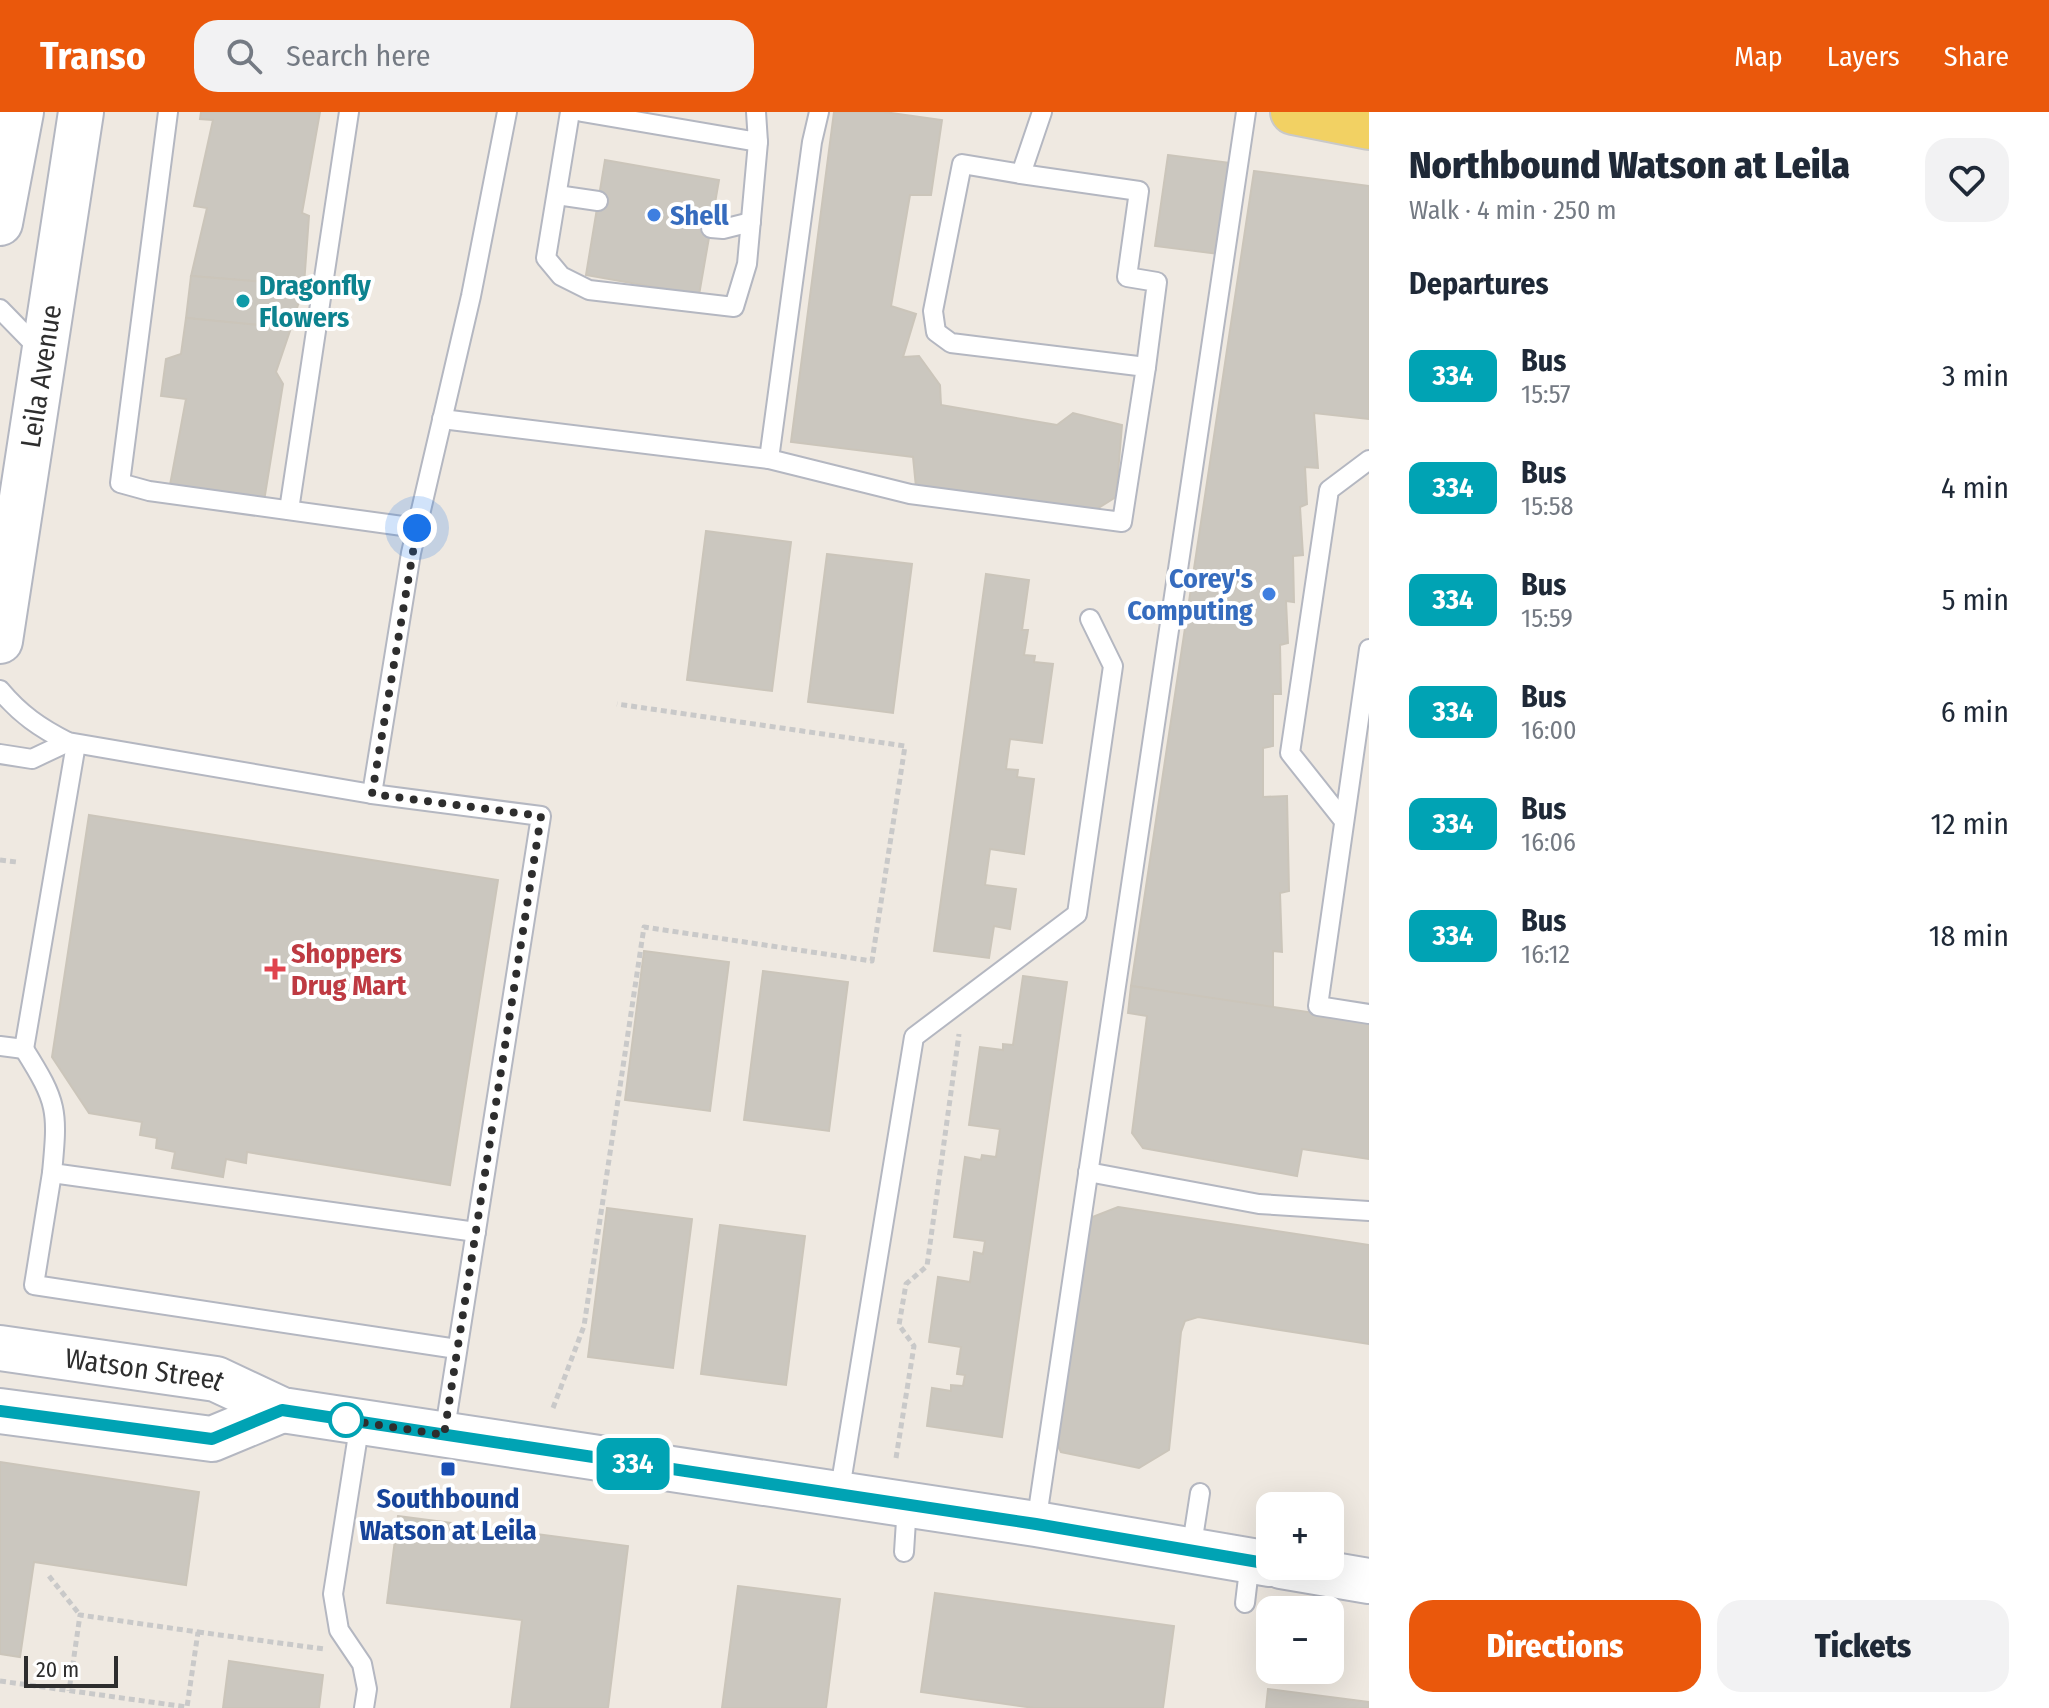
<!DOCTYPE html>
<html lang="en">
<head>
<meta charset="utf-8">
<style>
	:root { --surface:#fff; --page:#f2f2f3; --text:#1f2937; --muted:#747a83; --accent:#ea580c }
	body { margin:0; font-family:"Fira Sans Condensed",sans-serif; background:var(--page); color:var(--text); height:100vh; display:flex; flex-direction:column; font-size:30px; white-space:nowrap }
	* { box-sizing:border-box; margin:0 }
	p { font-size:26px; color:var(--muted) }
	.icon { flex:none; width:44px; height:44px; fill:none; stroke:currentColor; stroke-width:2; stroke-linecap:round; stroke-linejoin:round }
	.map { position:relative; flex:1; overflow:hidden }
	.panel { display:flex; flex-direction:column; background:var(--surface); width:680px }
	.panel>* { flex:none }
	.badge { padding:0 16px; border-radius:12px; font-size:28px; line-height:52px }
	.controls { position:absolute; left:1256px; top:1380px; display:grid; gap:16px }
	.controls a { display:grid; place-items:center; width:88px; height:88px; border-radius:16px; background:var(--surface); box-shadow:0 8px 32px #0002; font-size:40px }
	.scale { position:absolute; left:24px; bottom:20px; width:94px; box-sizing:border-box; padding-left:8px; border:4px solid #2e2e2e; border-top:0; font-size:22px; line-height:28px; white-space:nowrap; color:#2e2e2e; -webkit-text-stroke:6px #fff; paint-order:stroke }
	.you { position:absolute; width:40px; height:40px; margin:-20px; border:6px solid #fff; border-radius:50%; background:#1a73e8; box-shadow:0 0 0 12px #1a73e833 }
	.map>.badge { position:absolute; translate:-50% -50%; box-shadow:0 0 0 4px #fff }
	h2 { padding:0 40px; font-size:30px; line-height:72px }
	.round { display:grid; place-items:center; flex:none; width:84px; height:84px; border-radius:24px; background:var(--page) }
	.headline { display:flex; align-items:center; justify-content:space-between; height:136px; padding:0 40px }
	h1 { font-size:38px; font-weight:800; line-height:60px }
	.cta { display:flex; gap:16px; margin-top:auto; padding:16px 40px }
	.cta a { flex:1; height:92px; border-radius:24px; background:var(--accent); color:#fff; font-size:32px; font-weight:800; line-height:92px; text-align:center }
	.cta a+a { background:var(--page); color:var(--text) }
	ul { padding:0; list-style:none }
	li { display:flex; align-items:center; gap:24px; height:112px; padding:0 40px }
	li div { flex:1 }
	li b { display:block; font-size:30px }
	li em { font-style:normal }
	li .badge { min-width:88px; font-weight:700; text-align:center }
	header { display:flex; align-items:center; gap:48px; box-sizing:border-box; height:112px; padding:0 40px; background:var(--accent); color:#fff }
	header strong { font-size:38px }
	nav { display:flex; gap:44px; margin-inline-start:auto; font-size:28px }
	.search { width:560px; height:72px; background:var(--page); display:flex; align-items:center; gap:20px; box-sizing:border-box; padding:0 28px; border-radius:24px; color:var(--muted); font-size:30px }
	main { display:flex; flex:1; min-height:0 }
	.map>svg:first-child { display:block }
	.building { fill:#cbc7bf; stroke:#cbc5ba; stroke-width:2 }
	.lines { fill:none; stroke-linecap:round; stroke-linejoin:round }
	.service-casing { stroke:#b4b7c1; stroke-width:22 }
	.tertiary-casing { stroke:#b4b7c1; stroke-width:48 }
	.primary-casing { stroke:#c9c9c9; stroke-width:48 }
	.path { stroke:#c9c9c9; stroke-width:5; stroke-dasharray:6 4; stroke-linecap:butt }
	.service { stroke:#fff; stroke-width:18 }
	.tertiary { stroke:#fff; stroke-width:44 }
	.primary { stroke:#f2d163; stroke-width:44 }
	.line-casing { stroke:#fff; stroke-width:18 }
	.line { stroke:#00a3b4; stroke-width:12 }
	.walk { stroke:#2e2e2e; stroke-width:8; stroke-dasharray:0 14.4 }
	.shop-dot { fill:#3f7fe0; stroke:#fff; stroke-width:3 }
	.culture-dot { fill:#0f9aa8; stroke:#fff; stroke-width:3 }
	.health-dot { fill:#e0444e; stroke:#fff; stroke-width:3 }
	.stop-dot { fill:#fff; stroke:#00a3b4; stroke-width:4 }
	.transit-dot { fill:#1a4fb4; stroke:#fff; stroke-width:3 }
	.labels { text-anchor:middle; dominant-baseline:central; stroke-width:8; stroke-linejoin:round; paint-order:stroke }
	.shop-label { font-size:28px; font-weight:bold; fill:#366cbe; stroke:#fff; text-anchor:start }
	.culture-label { font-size:28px; font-weight:bold; fill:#0d838f; stroke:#fff; text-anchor:start }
	.street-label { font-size:28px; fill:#2e2e2e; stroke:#fff }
	.health-label { font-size:28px; font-weight:bold; fill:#be3a42; stroke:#fff; text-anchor:start }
	.transit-label { font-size:28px; font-weight:bold; fill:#164399; stroke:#fff }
</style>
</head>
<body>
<header>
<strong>Transo</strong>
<div class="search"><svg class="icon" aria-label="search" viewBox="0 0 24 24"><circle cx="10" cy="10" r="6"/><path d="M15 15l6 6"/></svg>Search here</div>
<nav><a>Map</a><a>Layers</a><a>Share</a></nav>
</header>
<main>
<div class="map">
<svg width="1369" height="1596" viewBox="0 0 1369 1596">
	<rect width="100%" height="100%" fill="#efe9e1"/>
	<g class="building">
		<polygon points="201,0 320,0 302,101 309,104 304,173 191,164 207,96 194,94 213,8 200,7"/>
		<polygon points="834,0 884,0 942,8 931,83 910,83 891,194 916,202 903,245 919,244 940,273 941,293 1057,313 1073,301 1122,313 1116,385 1092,400 916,375 913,345 791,330"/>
		<polygon points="1168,43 1231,51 1218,142 1155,134"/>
		<polygon points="605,48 719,68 699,183 586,163"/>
		<polygon points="1254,59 1369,74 1369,307 1314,301 1318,356 1305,355 1307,392 1300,395 1303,443 1293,444 1294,490 1286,489 1288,531 1280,533 1281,582 1273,582 1273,634 1263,636 1263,685 1287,684 1289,779 1280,781 1282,840 1273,839 1273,896 1131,874"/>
		<polygon points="191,164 304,173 291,216 186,206"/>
		<polygon points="186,206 291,216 276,260 283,272 264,389 170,373 186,287 161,284 166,247 181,242"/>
		<polygon points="706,419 791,430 772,579 687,568"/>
		<polygon points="827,442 912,452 893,601 808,590"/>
		<polygon points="986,462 1029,468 1022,518 1028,518 1024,543 1035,544 1034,550 1053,552 1042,631 1010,627 1006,657 1018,658 1017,665 1034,667 1024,742 990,737 985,773 1016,777 1010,817 994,814 989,846 934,839"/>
		<polygon points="89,703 498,768 450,1073 247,1040 246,1051 226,1047 223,1065 172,1056 175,1040 156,1036 157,1026 140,1023 142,1010 89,1001 52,945"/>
		<polygon points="644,839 729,850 710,999 625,988"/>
		<polygon points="763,859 848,870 829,1019 744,1008"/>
		<polygon points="1023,864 1067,870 1002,1325 927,1314 932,1276 951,1279 951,1273 963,1274 965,1263 957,1262 961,1235 929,1230 938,1165 970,1170 974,1140 983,1142 985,1129 954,1125 965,1045 981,1048 982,1043 996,1045 1000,1017 969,1013 980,935 1003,938 1003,932 1013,933"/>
		<polygon points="1131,874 1369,909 1369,1047 1302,1037 1297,1064 1143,1036 1132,1021 1147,904 1128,901"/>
		<polygon points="1118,1095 1369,1133 1369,1232 1198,1205 1185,1209 1181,1220 1169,1338 1139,1356 1061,1340 1057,1332 1090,1106"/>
		<polygon points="607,1096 692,1107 673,1256 588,1245"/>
		<polygon points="720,1113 805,1124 786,1273 701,1262"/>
		<polygon points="0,1350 199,1380 186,1473 34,1450 20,1545 0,1542"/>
		<polygon points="398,1404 628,1434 608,1596 511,1596 522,1508 387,1491"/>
		<polygon points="738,1474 840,1487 826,1596 722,1596"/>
		<polygon points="935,1481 1174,1514 1163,1596 1034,1596 921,1580"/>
		<polygon points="229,1549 323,1563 319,1596 223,1596"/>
		<polygon points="1268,1577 1369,1590 1369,1596 1266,1596"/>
	</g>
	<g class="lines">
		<g class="service-casing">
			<g id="service">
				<polyline points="168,0 120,371 149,379 417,416"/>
				<polyline points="570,0 546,146 561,164 589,178 734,195 747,152 758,30"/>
				<polyline points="582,0 758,30 756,0"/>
				<polyline points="819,0 812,30 769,347 910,382 1122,410 1146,255 951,231 936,220 933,199 962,52 1021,62 1042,0"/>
				<polyline points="1021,62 1139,79 1127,165 1157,170 1146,255"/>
				<polyline points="557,83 598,89"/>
				<polyline points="711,116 723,117 751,110"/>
				<polyline points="0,197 40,238"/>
				<polyline points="442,307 769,347"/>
				<polyline points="289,398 349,0"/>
				<polyline points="1369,537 1318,894 1369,902"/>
				<path d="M 0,578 C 20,602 40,616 68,630 L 372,682 L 411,441 L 471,184 L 507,0"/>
				<polyline points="0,642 32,647 68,630"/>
				<polyline points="372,682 541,704 444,1323"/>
				<polyline points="1344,709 1290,641 1329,378 1369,348"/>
				<polyline points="0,934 24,937 76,632"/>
				<path d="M 24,937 C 58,991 58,998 52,1061 L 476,1120"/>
				<polyline points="1088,1060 1259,1092 1369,1099"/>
				<polyline points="52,1061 34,1173 457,1237"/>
				<polyline points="360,1310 333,1482 339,1518 362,1552 367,1577 364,1596"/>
				<polyline points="839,1383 914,925 1077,802 1113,554 1090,507"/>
				<polyline points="1036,1412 1246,0"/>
				<polyline points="1191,1439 1200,1381"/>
				<polyline points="904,1440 907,1393"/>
				<polyline points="1245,1491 1250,1449"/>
			</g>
		</g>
		<g class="tertiary-casing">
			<g id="tertiary">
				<polyline points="0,111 21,0"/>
				<path id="s1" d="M 0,529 L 81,0"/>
				<path id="s2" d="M 0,1236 L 216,1267 L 282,1298 L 1036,1412 L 1270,1452"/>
				<polyline points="0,1299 212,1327 282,1298"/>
				<polyline points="1281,1454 1369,1469"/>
			</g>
		</g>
		<g class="primary-casing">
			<polyline id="primary" points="1293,0 1369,15"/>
		</g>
		<g class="path">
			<polyline points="0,748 17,750"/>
			<polyline points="553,1296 584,1214 644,815 872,849 905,634 617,592"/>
			<polyline points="896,1346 914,1234 899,1213 906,1172 927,1154 959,922"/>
			<polyline points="49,1464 80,1503"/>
			<polyline points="198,1520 324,1537"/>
			<polyline points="0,1569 187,1595 198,1520 80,1503 69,1579"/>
		</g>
		<use href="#service" class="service"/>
		<use href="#tertiary" class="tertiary"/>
		<use href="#primary" class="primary"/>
	</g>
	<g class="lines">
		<g class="line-casing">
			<polyline id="line" points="0,1299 212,1327 282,1298 1036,1412 1270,1452"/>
		</g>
		<use href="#line" class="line"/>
		<polyline class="walk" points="346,1308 334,1306 444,1323 541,704 372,682 417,416"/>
	</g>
	<g class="shop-dot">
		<circle cx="654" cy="103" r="8"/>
		<circle cx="1269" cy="482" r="8"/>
	</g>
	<circle class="culture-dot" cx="243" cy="189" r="8"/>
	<path class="health-dot" d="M271 845h8v8h8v8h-8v8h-8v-8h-8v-8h8z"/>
	<circle class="stop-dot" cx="346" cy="1308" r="16"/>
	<rect class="transit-dot" x="440" y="1349" width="16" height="16" rx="4"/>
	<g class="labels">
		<g class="shop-label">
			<text x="670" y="103">Shell</text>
			<text x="1253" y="466" text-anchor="end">Corey's<tspan x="1253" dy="32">Computing</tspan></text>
		</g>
		<g class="culture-label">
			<text x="259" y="173">Dragonfly<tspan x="259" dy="32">Flowers</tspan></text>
		</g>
		<g class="street-label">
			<text stroke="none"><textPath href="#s1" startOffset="268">Leila Avenue</textPath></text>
			<text stroke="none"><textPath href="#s2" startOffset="146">Watson Street</textPath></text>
		</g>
		<g class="health-label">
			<text x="291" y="841">Shoppers<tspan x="291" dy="32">Drug Mart</tspan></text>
		</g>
		<g class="transit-label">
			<text x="448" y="1386">Southbound<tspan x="448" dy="32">Watson at Leila</tspan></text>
		</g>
	</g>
</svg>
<div class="controls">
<a>+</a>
<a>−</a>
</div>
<div class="scale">20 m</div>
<div class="you" style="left:417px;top:416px"></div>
<b class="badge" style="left:633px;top:1352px;background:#00a3b4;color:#fff">334</b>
</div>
<section class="panel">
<div class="headline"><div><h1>Northbound Watson at Leila</h1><p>Walk · 4 min · 250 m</p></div><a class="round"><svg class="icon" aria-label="heart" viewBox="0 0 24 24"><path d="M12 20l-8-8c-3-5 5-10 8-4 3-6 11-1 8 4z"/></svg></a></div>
<h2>Departures</h2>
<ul>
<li><span class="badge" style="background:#00a3b4;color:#fff">334</span><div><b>Bus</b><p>15:57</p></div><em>3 min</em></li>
<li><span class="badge" style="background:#00a3b4;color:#fff">334</span><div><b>Bus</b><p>15:58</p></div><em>4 min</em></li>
<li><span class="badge" style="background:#00a3b4;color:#fff">334</span><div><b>Bus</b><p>15:59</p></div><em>5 min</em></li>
<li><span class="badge" style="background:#00a3b4;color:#fff">334</span><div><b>Bus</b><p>16:00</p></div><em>6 min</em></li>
<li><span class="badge" style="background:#00a3b4;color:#fff">334</span><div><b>Bus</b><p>16:06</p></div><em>12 min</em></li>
<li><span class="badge" style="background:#00a3b4;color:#fff">334</span><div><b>Bus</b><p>16:12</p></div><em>18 min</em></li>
</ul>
<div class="cta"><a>Directions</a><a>Tickets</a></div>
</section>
</main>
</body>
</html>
